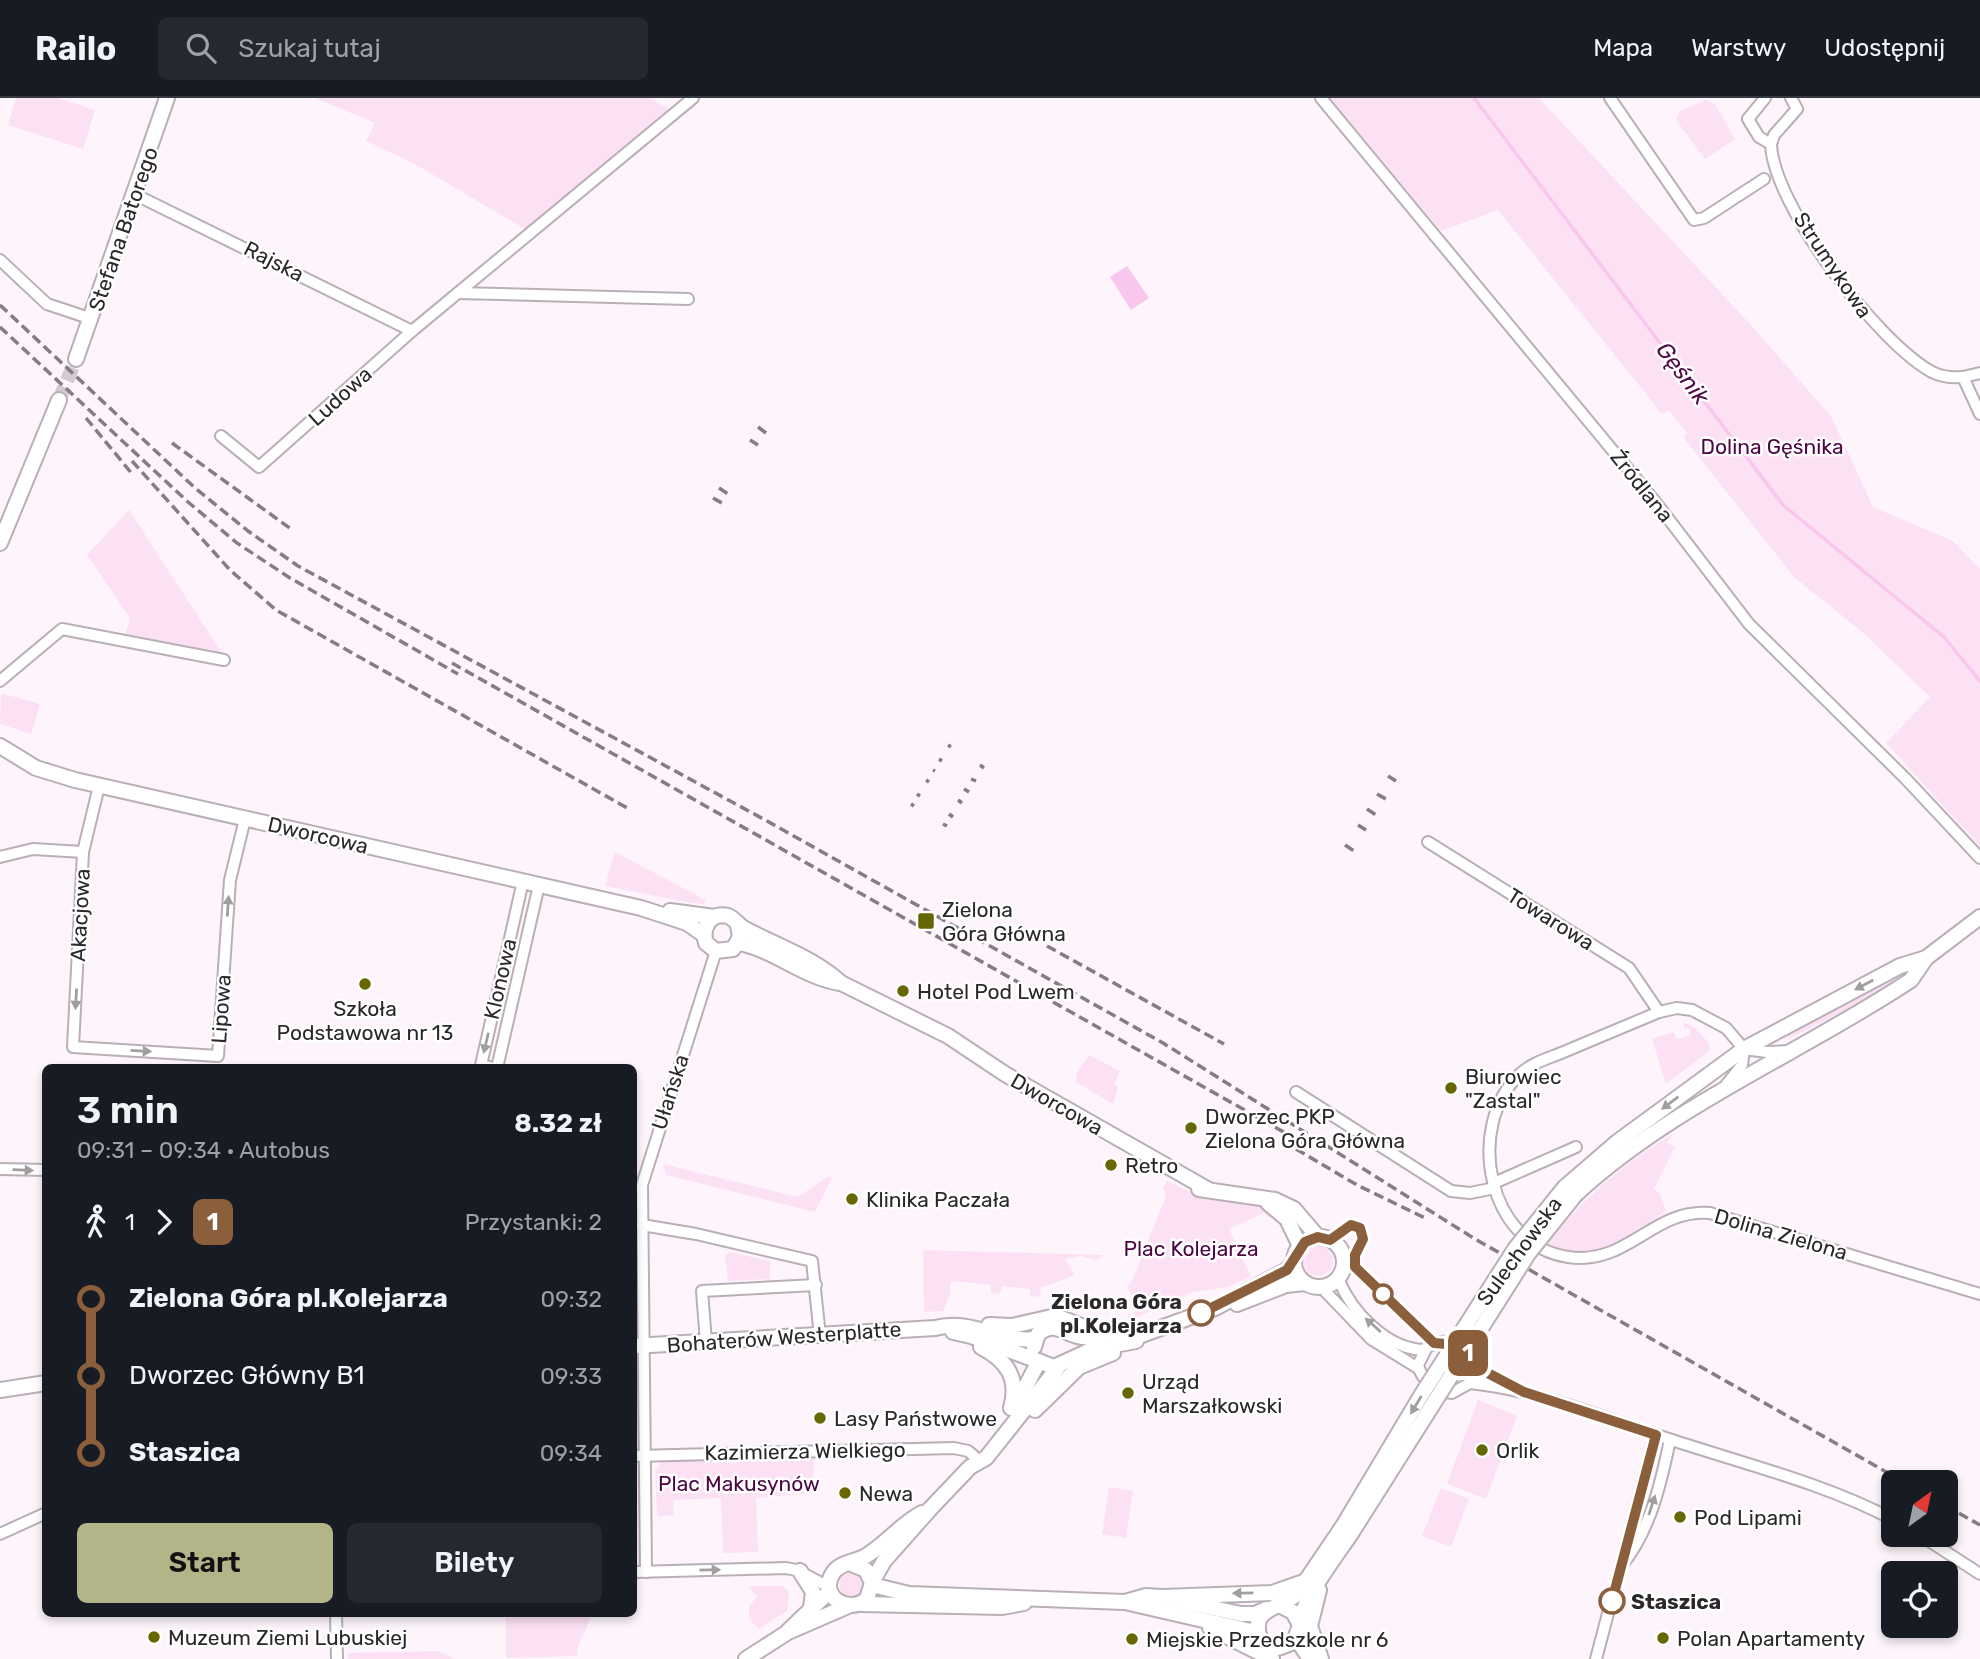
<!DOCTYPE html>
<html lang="pl">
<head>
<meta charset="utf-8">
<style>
	:root { --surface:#171b24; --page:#242831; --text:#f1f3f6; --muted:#9ea1a6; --line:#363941; --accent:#b3b488 }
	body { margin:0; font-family:Rubik,sans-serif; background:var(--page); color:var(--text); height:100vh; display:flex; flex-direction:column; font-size:26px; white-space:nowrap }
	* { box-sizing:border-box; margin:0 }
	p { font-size:23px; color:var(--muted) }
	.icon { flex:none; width:38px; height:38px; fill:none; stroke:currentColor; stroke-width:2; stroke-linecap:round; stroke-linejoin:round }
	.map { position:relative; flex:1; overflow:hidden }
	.drawer { position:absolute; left:42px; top:966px; width:595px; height:553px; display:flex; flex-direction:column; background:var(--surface); border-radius:10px; box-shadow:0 4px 10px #0003 }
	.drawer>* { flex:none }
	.badge { padding:0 14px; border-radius:10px; font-size:24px; line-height:46px }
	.needle { width:46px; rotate:33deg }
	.fabs { position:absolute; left:1881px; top:1372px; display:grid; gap:14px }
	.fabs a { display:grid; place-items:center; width:77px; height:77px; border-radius:10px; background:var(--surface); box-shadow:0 4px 10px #0003; font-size:35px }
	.map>.badge { position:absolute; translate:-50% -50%; box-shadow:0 0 0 4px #fff }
	.legs { display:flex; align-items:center; gap:10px; height:77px; padding:0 35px; font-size:23px }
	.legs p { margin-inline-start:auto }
	.overview { display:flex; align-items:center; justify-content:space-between; height:119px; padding:0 35px }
	h1 { font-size:38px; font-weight:600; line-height:52px }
	.cta { display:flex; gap:14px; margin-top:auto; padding:14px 35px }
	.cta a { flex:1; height:80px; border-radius:10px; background:var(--accent); color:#111; font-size:28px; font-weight:600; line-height:80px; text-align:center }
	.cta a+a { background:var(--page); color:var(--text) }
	ul { padding:0 35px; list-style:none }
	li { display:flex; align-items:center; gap:24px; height:77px; font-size:26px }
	li i { display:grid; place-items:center; width:10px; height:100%; margin:0 9px; background:currentColor }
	li i::after { content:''; width:18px; height:18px; margin:-9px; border:5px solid; border-radius:50%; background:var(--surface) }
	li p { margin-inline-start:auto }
	li:first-child i { background:linear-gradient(#0000 50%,currentColor 0) }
	li:last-child i { background:linear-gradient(currentColor 50%,#0000 0) }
	header { display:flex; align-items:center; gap:42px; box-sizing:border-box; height:98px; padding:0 35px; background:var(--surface); border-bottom:2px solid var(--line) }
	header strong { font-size:33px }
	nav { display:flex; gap:38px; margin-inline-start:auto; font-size:24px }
	.search { width:490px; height:63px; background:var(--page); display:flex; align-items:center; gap:18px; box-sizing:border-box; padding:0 24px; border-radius:10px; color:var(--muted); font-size:26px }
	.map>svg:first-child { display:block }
	.green { fill:#fce1f5 }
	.water { fill:#f9c7ed }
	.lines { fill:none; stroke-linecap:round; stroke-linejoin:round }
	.stream { stroke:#f9c7ed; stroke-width:3.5 }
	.tertiary-tunnel { stroke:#d4cbd2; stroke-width:14; stroke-dasharray:14 7; stroke-linecap:butt }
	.minor-casing { stroke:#baafb7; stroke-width:14 }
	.tertiary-casing { stroke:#baafb7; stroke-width:18 }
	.minor { stroke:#fff; stroke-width:10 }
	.tertiary { stroke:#fff; stroke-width:14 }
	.rail { stroke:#847d82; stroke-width:3.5; stroke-dasharray:10 5; stroke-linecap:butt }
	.tertiary-bridge-casing { stroke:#baafb7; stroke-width:18; stroke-linecap:butt }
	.tertiary-bridge { stroke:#fff; stroke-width:14 }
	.oneway { fill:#a09e9f }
	.line-1-casing { stroke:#fff; stroke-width:16 }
	.line-1 { stroke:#8b5e3c; stroke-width:10 }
	.poi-dot { fill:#676701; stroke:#fff; stroke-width:2.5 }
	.stop-1-dot { fill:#fff; stroke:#8b5e3c; stroke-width:3.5 }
	.labels { text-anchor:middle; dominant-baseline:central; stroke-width:5; stroke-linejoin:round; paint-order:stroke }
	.street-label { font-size:21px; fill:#2b272a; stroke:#fff }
	.park-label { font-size:21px; fill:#4c0443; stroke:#fff }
	.poi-label { font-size:21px; fill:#2b272a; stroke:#fff; text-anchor:start }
	.stop-label { font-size:21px; font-weight:bold; fill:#2b272a; stroke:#fff; text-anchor:end }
	.water-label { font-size:23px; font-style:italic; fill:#4f0846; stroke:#fff }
</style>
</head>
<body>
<header>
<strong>Railo</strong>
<div class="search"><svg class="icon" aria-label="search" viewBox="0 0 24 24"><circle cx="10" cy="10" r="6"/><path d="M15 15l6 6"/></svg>Szukaj tutaj</div>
<nav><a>Mapa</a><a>Warstwy</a><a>Udostępnij</a></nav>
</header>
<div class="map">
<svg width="1980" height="1561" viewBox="0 0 1980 1561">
	<rect width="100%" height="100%" fill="#fef4fc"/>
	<g class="green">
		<polygon points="16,0 58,0 95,12 83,51 8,27"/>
		<polygon points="315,0 650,0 669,11 525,131 413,65 366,43 375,25"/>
		<polygon points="1330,0 1539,0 1751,227 1831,318 1873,409 1953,443 1980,471 1980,748 1886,645 1930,599 1860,532 1794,479 1683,339 1687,335 1669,312 1662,316 1498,112 1441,133"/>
		<polygon points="1706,2 1715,6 1735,41 1705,61 1676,22 1679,13"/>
		<polygon points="129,412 222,555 125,539 130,520 87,457"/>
		<polygon points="1,595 40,606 31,636 0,626"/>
		<polygon points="615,754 706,802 704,806 692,805 605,788"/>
		<path d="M 1915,867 C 1906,884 1813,928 1789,941 L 1785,935 Z"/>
		<polygon points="1684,925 1693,928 1709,945 1709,953 1666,986 1652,941 1674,934 1677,941 1691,937 1689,930 1684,931"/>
		<polygon points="1089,957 1120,973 1114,986 1118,988 1113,1006 1076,984 1076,977"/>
		<path d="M 1673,1036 L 1667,1045 L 1675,1049 L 1654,1091 L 1660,1095 L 1666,1114 C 1628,1136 1594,1169 1548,1145 C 1583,1100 1623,1066 1673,1036 Z"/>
		<polygon points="663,1066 798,1099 829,1078 832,1080 815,1114 666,1077"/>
		<polygon points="1167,1083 1198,1097 1261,1108 1275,1115 1269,1120 1264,1115 1229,1131 1251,1179 1227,1189 1193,1194 1135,1220 1133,1215 1140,1210 1127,1189 1133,1181 1162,1108 1166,1098 1163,1090"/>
		<circle cx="1318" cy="1163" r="15"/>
		<polygon points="923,1152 1103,1157 1096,1162 1080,1158 1065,1161 1075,1177 1040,1190 1041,1198 1030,1199 1030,1191 1002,1188 1000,1196 991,1195 991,1187 955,1183 950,1185 950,1196 943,1213 924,1214"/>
		<polygon points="729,1154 770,1163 770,1181 728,1183 725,1158"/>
		<polygon points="1478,1302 1517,1318 1486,1401 1447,1386"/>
		<polygon points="814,1361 813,1395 756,1400 758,1454 723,1455 721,1400 673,1402 674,1417 657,1418 655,1373 663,1362"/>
		<polygon points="1109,1389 1133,1393 1126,1440 1102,1436"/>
		<polygon points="1441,1390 1469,1401 1451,1449 1422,1438"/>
		<circle cx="852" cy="1487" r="13"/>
		<polygon points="752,1488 782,1488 789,1494 787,1513 759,1531 749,1521 749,1508 757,1499 749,1490"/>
		<path d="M 506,1516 L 590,1516 C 590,1531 576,1542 577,1558 L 506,1560 Z"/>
		<polygon points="438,1553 454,1561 348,1561 348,1555"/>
	</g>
	<polygon class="water" points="1127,168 1149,200 1131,212 1110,179"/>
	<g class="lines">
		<polyline class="stream" points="1474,0 1783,407 1944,539 1980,583"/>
		<polyline class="tertiary-tunnel" points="59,302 76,261"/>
		<g class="minor-casing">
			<g id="minor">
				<polyline points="1321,0 1657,406 1749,526 1905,680 1980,760"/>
				<polyline points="1610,0 1694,122 1704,120 1764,81"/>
				<path d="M 1765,0 L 1748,21 L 1759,39 L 1771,46 C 1773,107 1878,245 1932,274 C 1942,279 1952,280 1963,279 L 1980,316"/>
				<polyline points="1771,46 1774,37 1797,11 1791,0"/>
				<polyline points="134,96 412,233"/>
				<polyline points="0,162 47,206 92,221"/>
				<polyline points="458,195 688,201"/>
				<polyline points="1963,279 1980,275"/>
				<polyline points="221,338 259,369 412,233 693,0"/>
				<polyline points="0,583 62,531 224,562"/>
				<polyline points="99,688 83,754 73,949 218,958 230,782 245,721"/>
				<polyline points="1428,744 1629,870 1659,914"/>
				<polyline points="0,759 33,751 83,754"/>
				<path d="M 1790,953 L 1767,954 L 1744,951 L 1726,930 L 1692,912 L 1677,910 L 1659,914 C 1628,927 1597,940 1566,953 C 1550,960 1532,964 1519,977 C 1465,1029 1487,1147 1568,1159 C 1628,1168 1653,1110 1710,1115 L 1980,1196"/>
				<polyline points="494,970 481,967 523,783"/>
				<polyline points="497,970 539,787"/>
				<polyline points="1726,987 1742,967 1744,951"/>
				<polyline points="1296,994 1451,1093 1470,1095 1495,1090"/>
				<polyline points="0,1071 46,1072"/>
				<polyline points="1494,1085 1576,1049"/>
				<polyline points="642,1127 696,1136 812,1163 820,1238"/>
				<path d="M 1338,1180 C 1351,1213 1386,1251 1424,1252"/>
				<polyline points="1321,1189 1371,1241 1418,1270"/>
				<polyline points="706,1244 702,1193 816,1187"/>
				<path d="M 1476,1268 L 1470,1285 L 1452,1295 C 1436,1294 1422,1283 1418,1267 L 1427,1249 C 1462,1232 1461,1259 1483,1273 C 1496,1281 1511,1285 1524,1294"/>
				<path d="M 1470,1285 C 1538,1292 1604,1320 1669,1341 C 1744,1366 1824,1385 1894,1422"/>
				<polyline points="634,1358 954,1350 968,1353 974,1358"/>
				<polyline points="0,1436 46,1415"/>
				<polyline points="1920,1437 1980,1476"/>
				<path d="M 1622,1467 C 1650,1433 1661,1385 1670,1342"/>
				<polyline points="634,1474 786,1470 796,1472 829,1489"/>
				<polyline points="646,1474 642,1087 716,853"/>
				<polyline points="336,1516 337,1561"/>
				<polyline points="1596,1561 1655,1337"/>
			</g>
		</g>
		<g class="tertiary-casing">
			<g id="tertiary">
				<polyline points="76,261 167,0"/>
				<polyline points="0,445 59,302"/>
				<polyline points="0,648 36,670 75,682 641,810 687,825 704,837"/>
				<polyline points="670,813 714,819"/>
				<path d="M 738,827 L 740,839 L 733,851 L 716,853 L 706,845 C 701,831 710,813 728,818 C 735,821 739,828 745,831 C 777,848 814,860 841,885 L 948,938 L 1005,976 L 1209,1092"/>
				<path d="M 739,845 C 775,852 805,880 840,885"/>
				<polyline points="1565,1089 1616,1045 1744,951 1900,868 1926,860"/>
				<polyline points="1199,1091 1275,1102 1294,1111 1318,1139"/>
				<path d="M 1576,1096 C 1674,1006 1801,955 1911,882 L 1926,860 L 1980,819"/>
				<polyline points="1268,1105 1287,1121 1300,1148"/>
				<circle cx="1319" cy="1164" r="25"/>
				<polyline points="1237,1206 1286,1187 1305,1185"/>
				<polyline points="989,1227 1012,1228 1056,1218 1089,1231 1139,1238 1215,1210 1287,1172 1294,1164"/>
				<polyline points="953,1234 971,1238 1054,1269 1093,1251 1136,1243"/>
				<path d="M 634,1248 L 935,1230 C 971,1220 1000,1245 1035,1241"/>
				<path d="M 981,1249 C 1008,1263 1019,1281 1011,1310"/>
				<path d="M 1034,1249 L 1038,1236 C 1054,1223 1062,1234 1077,1238 C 1085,1240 1094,1240 1102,1240"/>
				<polyline points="0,1292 46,1285"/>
				<polyline points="1014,1311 1039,1263"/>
				<polyline points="1035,1312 1079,1269 1113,1255"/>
				<path d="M 849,1465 L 866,1472 L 872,1485 L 867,1501 C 848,1517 818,1498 833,1475 C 840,1464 856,1464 866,1458 C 886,1446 901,1426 922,1415"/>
				<polyline points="800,1473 813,1494 811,1510"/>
				<polyline points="872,1484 884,1463 930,1411 970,1369 986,1360 1059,1268"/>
				<polyline points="872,1487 909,1496 1125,1504 1251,1533 1265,1546 1278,1550 1294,1544 1300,1527 1293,1514 1279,1507"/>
				<polyline points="1319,1492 1310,1528 1321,1561"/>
				<polyline points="1162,1499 1272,1495 1309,1482"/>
				<polyline points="1125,1504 1146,1498 1162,1499 1241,1516 1255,1516 1266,1511"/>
				<polyline points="862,1506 1002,1509 1024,1505"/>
				<path d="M 1300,1527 C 1301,1502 1337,1457 1352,1434"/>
				<polyline points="1210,1530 1272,1561"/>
				<polyline points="788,1533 830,1493"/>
				<polyline points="1298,1536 1300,1546 1310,1561"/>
				<path d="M 1260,1540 C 1249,1509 1281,1511 1297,1496 L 1343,1428"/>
				<polyline points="746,1561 788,1534 848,1508"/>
			</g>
		</g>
		<use href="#minor" class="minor"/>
		<use href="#tertiary" class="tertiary"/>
		<g class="rail">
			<polyline points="0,207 195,390 248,433 298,468 767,723 1163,945 1475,1141 1904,1384"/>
			<polyline points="0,229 188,404 237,445 290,480 458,576"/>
			<polyline points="86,320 133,377"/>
			<polyline points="758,329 766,335"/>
			<polyline points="750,342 758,347"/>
			<polyline points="172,345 291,431"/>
			<polyline points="132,363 230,472 276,512 629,711"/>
			<polyline points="719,390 728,396"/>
			<polyline points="713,400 722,405"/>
			<polyline points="452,565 1312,1050"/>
			<polyline points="948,647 951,649"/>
			<polyline points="939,661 942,663"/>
			<polyline points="980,667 984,670"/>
			<polyline points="933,672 935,673"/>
			<polyline points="1388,678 1396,683"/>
			<polyline points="971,681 976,683"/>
			<polyline points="926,682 929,684"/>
			<polyline points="964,691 969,694"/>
			<polyline points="917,696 920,698"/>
			<polyline points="1377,696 1386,701"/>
			<polyline points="958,702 962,705"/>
			<polyline points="911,706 914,708"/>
			<polyline points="1367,711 1376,717"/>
			<polyline points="949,716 953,719"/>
			<polyline points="943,726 947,728"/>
			<polyline points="1358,727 1366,732"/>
			<polyline points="1345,747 1354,753"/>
			<polyline points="1047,848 1224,946"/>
			<polyline points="1296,1051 1357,1087 1425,1120"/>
			<polyline points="1946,1408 1980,1427"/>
		</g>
		<g class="tertiary-bridge-casing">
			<g id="tertiary-bridge">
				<polyline points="1343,1428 1422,1296 1515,1151 1565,1089"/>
				<polyline points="1352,1434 1528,1156 1576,1096"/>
			</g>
		</g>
		<use href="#tertiary-bridge" class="tertiary-bridge"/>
	</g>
	<defs><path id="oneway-solid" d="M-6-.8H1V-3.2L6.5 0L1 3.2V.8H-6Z" transform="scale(1.75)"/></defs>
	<g class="oneway">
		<use href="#oneway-solid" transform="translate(228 808) rotate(-86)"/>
		<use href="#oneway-solid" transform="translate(1864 887) rotate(152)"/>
		<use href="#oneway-solid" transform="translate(76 901) rotate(93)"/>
		<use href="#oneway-solid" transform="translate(486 945) rotate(103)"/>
		<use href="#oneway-solid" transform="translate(141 953) rotate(3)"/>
		<use href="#oneway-solid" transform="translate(1670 1005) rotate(143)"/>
		<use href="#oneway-solid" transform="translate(23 1072) rotate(2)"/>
		<use href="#oneway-solid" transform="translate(1373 1227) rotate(-138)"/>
		<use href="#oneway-solid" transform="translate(1416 1307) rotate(121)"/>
		<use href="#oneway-solid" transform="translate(1652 1407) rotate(-72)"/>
		<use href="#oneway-solid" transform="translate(710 1472) rotate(-1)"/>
		<use href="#oneway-solid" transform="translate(1243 1495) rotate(179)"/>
	</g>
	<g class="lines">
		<g class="line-1-casing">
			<polyline id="line-1" points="1201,1215 1287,1172 1305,1144 1318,1139 1330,1142 1351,1127 1360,1130 1363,1141 1355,1157 1355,1169 1434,1245 1459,1247 1480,1271 1524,1294 1656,1337 1612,1503"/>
		</g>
		<use href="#line-1" class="line-1"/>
	</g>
	<g class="poi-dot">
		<rect x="917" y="814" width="18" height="18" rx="3.5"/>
		<circle cx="365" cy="886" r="7"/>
		<circle cx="903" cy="893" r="7"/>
		<circle cx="1451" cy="990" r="7"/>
		<circle cx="1191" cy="1030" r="7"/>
		<circle cx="1111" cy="1067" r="7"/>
		<circle cx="852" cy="1101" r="7"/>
		<circle cx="1128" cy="1295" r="7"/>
		<circle cx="820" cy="1320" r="7"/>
		<circle cx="1482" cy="1352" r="7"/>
		<circle cx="845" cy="1395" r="7"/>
		<circle cx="1680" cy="1419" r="7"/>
		<circle cx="154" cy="1539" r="7"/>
		<circle cx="1663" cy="1540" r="7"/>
		<circle cx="1132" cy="1541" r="7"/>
	</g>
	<g class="stop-1-dot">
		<circle cx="1383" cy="1196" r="9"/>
		<circle cx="1201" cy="1215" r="12"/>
		<circle cx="1612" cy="1503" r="12"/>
	</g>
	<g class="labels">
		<g class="street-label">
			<text transform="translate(123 131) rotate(-71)">Stefana Batorego</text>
			<text transform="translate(274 163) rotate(27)">Rajska</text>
			<text transform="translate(1833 167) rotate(56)">Strumykowa</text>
			<text transform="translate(340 298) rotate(-42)">Ludowa</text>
			<text transform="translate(1642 388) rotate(51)">Źródlana</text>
			<text transform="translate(318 737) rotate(13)">Dworcowa</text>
			<text transform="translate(80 817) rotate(-87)">Akacjowa</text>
			<text transform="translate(1551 821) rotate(32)">Towarowa</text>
			<text transform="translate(500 881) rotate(-77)">Klonowa</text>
			<text transform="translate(221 911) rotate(-86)">Lipowa</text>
			<text transform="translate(670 994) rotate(-72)">Ułańska</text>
			<text transform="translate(1057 1006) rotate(30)">Dworcowa</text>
			<text transform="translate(1781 1136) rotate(16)">Dolina Zielona</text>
			<text transform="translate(1519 1153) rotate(-54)">Sulechowska</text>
			<text transform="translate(784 1239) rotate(-4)">Bohaterów Westerplatte</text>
			<text transform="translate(805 1353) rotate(-1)">Kazimierza Wielkiego</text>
		</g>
		<g class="park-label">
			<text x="1772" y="348">Dolina Gęśnika</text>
			<text x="1191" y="1150">Plac Kolejarza</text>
			<text x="739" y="1385">Plac Makusynów</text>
		</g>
		<g class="poi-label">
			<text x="942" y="811">Zielona<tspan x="942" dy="24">Góra Główna</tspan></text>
			<text x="917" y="893">Hotel Pod Lwem</text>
			<text x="365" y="910" text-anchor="middle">Szkoła<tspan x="365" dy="24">Podstawowa nr 13</tspan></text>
			<text x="1465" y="978">Biurowiec<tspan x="1465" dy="24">"Zastal"</tspan></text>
			<text x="1205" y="1018">Dworzec PKP<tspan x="1205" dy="24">Zielona Góra Główna</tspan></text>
			<text x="1125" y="1067">Retro</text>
			<text x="866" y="1101">Klinika Paczała</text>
			<text x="1142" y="1283">Urząd<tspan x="1142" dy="24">Marszałkowski</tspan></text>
			<text x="834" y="1320">Lasy Państwowe</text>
			<text x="1496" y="1352">Orlik</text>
			<text x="859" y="1395">Newa</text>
			<text x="1694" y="1419">Pod Lipami</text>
			<text x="168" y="1539">Muzeum Ziemi Lubuskiej</text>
			<text x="1677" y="1540">Polan Apartamenty</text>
			<text x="1146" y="1541">Miejskie Przedszkole nr 6</text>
		</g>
		<g class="stop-label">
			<text x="1182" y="1203">Zielona Góra<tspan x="1182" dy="24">pl.Kolejarza</tspan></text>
			<text x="1631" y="1503" text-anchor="start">Staszica</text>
		</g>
		<g class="water-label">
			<text transform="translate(1683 275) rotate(53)">Gęśnik</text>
		</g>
	</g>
</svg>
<div class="fabs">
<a><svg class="needle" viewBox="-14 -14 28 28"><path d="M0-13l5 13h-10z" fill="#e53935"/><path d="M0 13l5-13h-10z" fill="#9ea1a6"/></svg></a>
<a><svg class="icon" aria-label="locate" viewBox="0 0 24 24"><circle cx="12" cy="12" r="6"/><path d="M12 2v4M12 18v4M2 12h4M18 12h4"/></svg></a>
</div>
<b class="badge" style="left:1468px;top:1255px;background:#8b5e3c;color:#fff">1</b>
<section class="drawer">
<div class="overview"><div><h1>3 min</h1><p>09:31 – 09:34 · Autobus</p></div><b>8.32 zł</b></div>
<div class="legs"><svg class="icon" aria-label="walk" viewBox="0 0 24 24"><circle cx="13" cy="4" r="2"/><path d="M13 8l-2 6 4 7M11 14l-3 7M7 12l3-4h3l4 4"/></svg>1<svg class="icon" aria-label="forward" viewBox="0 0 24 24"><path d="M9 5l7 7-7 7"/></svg><b class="badge" style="background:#8b5e3c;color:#fff">1</b><p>Przystanki: 2</p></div>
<ul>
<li><i style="color:#8b5e3c"></i><b>Zielona Góra pl.Kolejarza</b><p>09:32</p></li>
<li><i style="color:#8b5e3c"></i><span>Dworzec Główny B1</span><p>09:33</p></li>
<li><i style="color:#8b5e3c"></i><b>Staszica</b><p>09:34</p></li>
</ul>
<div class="cta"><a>Start</a><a>Bilety</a></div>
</section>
</div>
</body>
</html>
